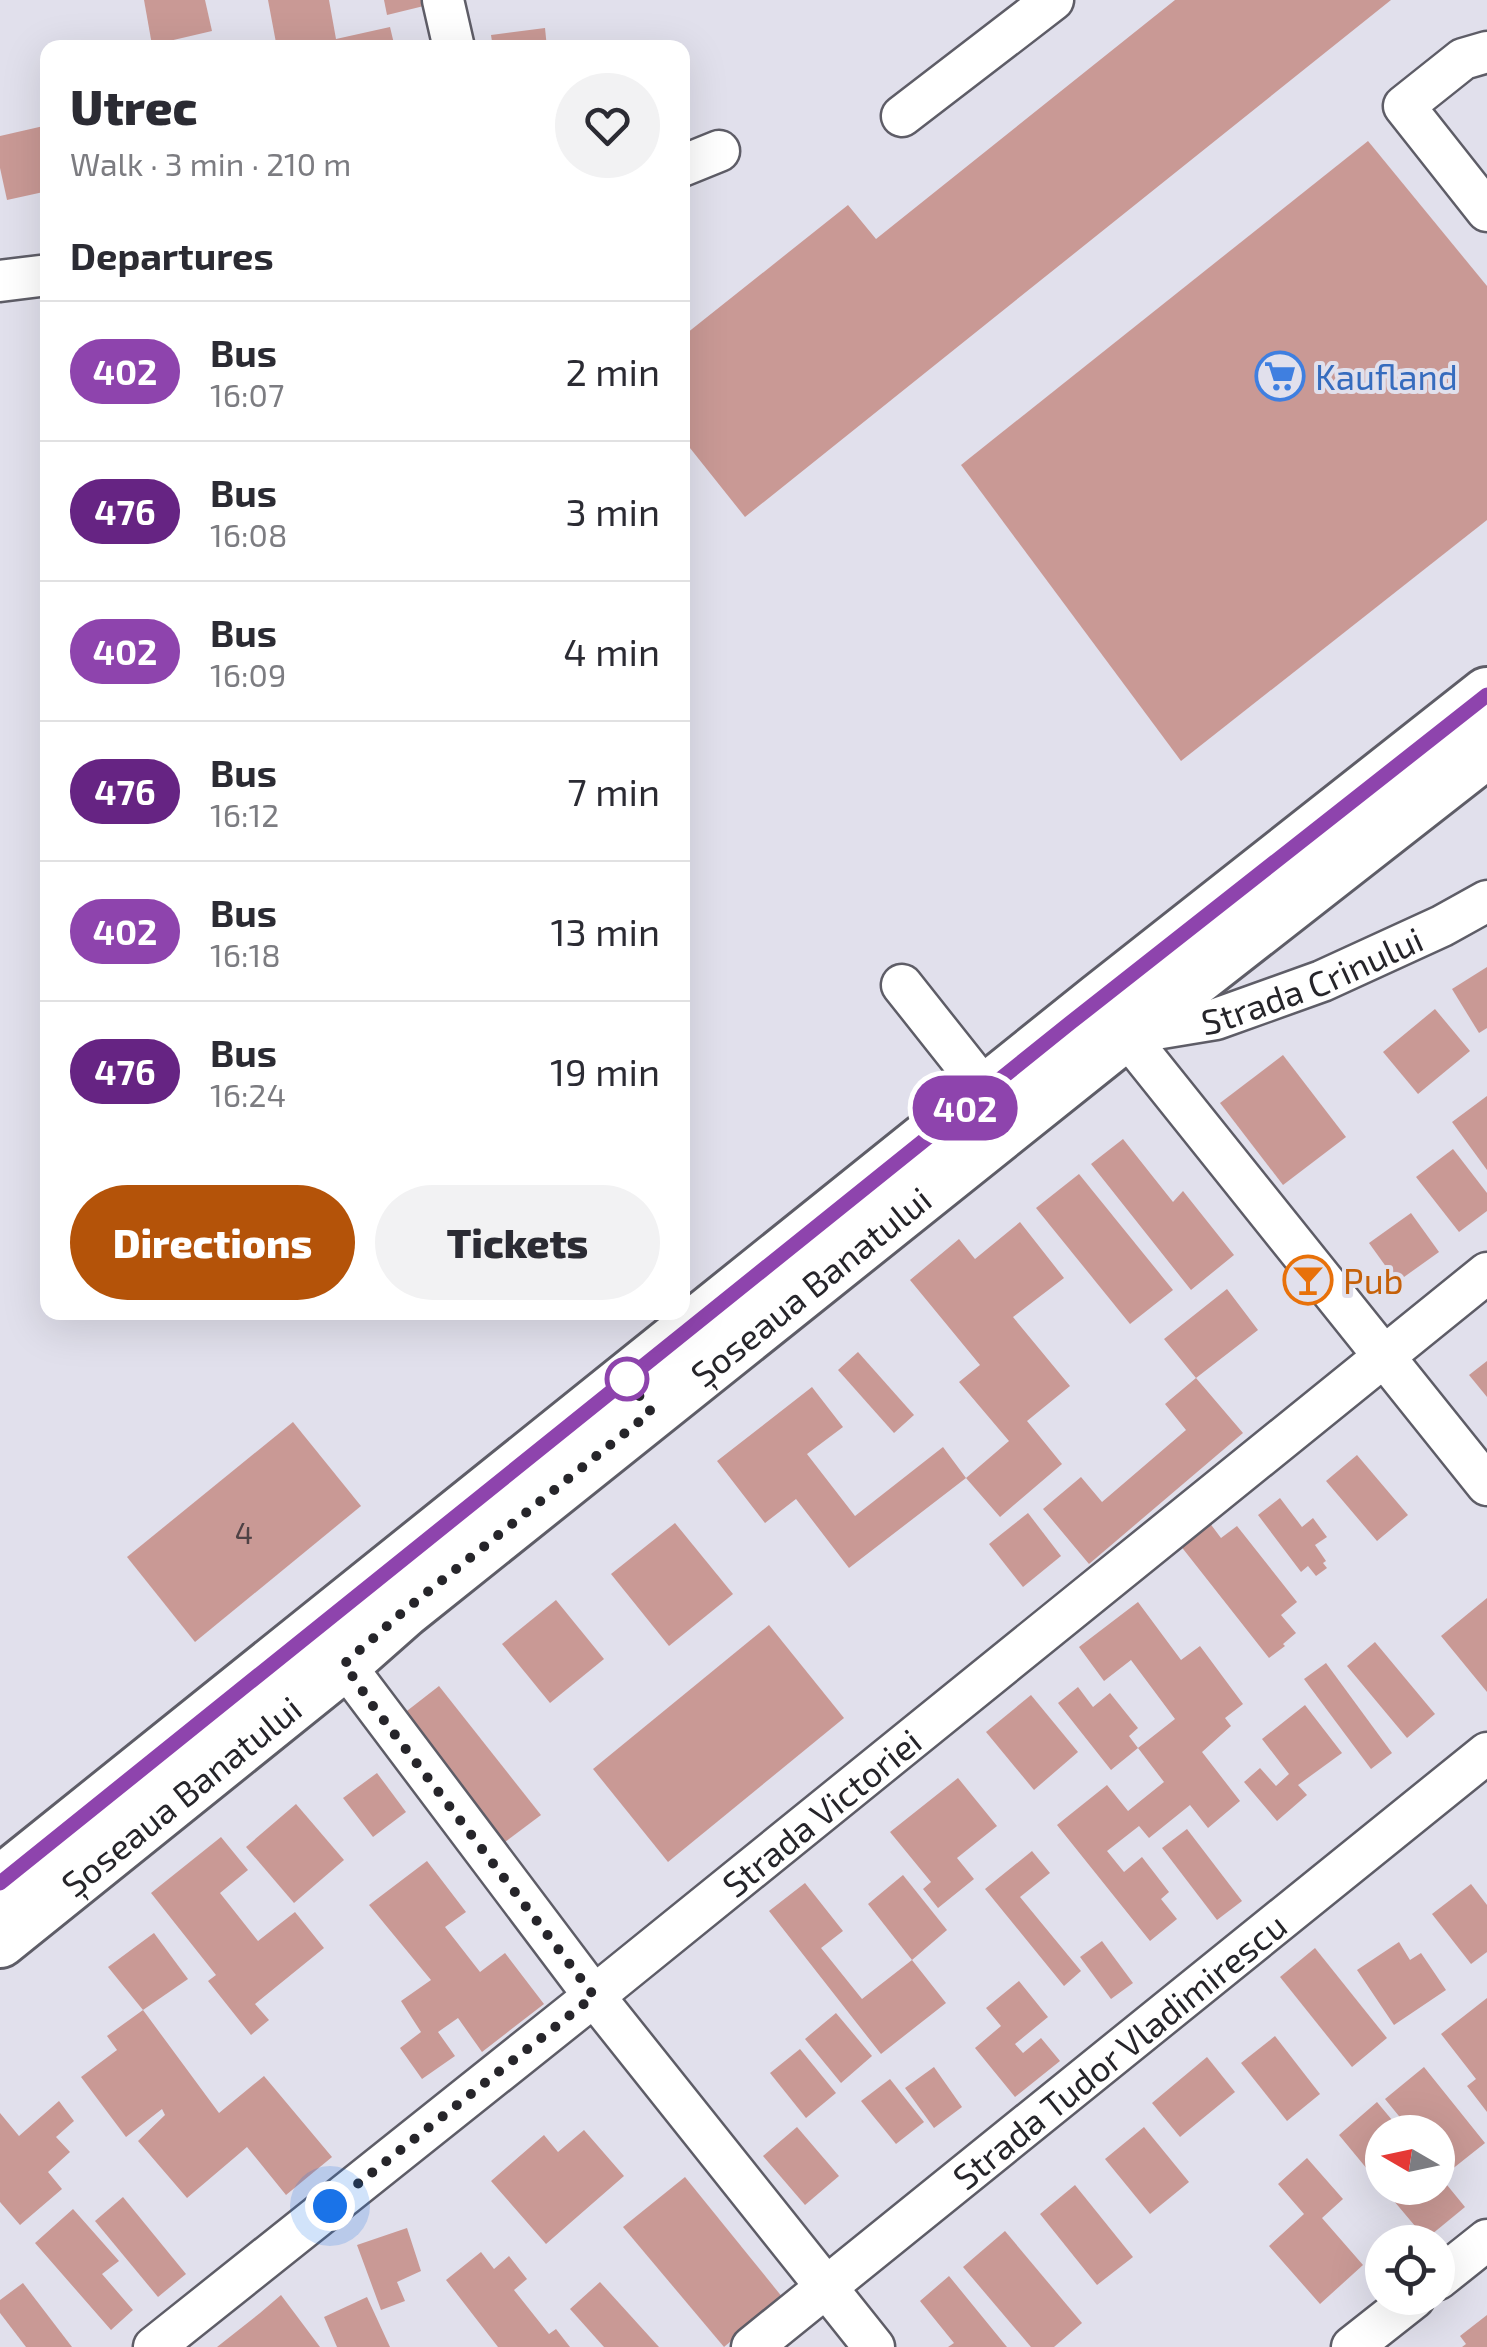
<!DOCTYPE html>
<html lang="en">
<head>
<meta charset="utf-8">
<style>
	:root { --surface:#fff; --page:#f2f2f3; --text:#2b2b33; --muted:#7c7c81; --line:#e1e1e2; --accent:#b45309 }
	body { margin:0; font-family:"Exo 2",sans-serif; background:var(--page); color:var(--text); height:100vh; display:flex; flex-direction:column; font-size:38px; white-space:nowrap }
	* { box-sizing:border-box; margin:0 }
	p { font-size:32px; color:var(--muted) }
	.icon { flex:none; width:55px; height:55px; fill:none; stroke:currentColor; stroke-width:2; stroke-linecap:round; stroke-linejoin:round }
	.map { position:relative; flex:1; overflow:hidden }
	.drawer { position:absolute; left:40px; top:40px; width:650px; height:1280px; display:flex; flex-direction:column; background:var(--surface); border-radius:20px; box-shadow:0 10px 40px #0002 }
	.drawer>* { flex:none }
	.badge { padding:0 20px; border-radius:32px; font-size:35px; line-height:65px }
	.needle { width:65px; rotate:279deg }
	.tools { position:absolute; left:1365px; top:2115px; display:grid; gap:20px }
	.tools a { display:grid; place-items:center; width:90px; height:90px; border-radius:50%; background:var(--surface); box-shadow:0 10px 40px #0002; font-size:50px }
	.you { position:absolute; width:50px; height:50px; margin:-25px; border:8px solid #fff; border-radius:50%; background:#1a73e8; box-shadow:0 0 0 15px #1a73e833 }
	.map>.badge { position:absolute; translate:-50% -50%; box-shadow:0 0 0 5px #fff }
	h2 { padding:0 30px; font-size:38px; line-height:90px }
	.round { display:grid; place-items:center; flex:none; width:105px; height:105px; border-radius:52px; background:var(--page) }
	.head { display:flex; align-items:center; justify-content:space-between; height:170px; padding:0 30px }
	h1 { font-size:48px; font-weight:800; line-height:75px }
	.action { display:flex; gap:20px; margin-top:auto; padding:20px 30px }
	.action a { flex:1; height:115px; border-radius:60px; background:var(--accent); color:#fff; font-size:40px; font-weight:800; line-height:115px; text-align:center }
	.action a+a { background:var(--page); color:var(--text) }
	ul { padding:0; list-style:none }
	li { display:flex; align-items:center; gap:30px; height:140px; padding:0 30px; border-top:2px solid var(--line) }
	li div { flex:1 }
	li b { display:block; font-size:38px }
	li em { font-style:normal }
	li .badge { min-width:110px; font-weight:700; text-align:center }
	.map>svg:first-child { display:block }
	.building { fill:#c99995 }
	.lines { fill:none; stroke-linecap:round; stroke-linejoin:round }
	.minor-casing { stroke:#5e5d67; stroke-width:45 }
	.major-casing { stroke:#5e5d67; stroke-width:58 }
	.minor { stroke:#fff; stroke-width:40 }
	.major { stroke:#fff; stroke-width:52 }
	.line-casing { stroke:#fff; stroke-width:22 }
	.line { stroke:#8e44ad; stroke-width:15 }
	.walk { stroke:#26252a; stroke-width:10; stroke-dasharray:0 18 }
	.stop-dot { fill:#fff; stroke:#8e44ad; stroke-width:5 }
	.labels { text-anchor:middle; dominant-baseline:central; stroke-width:8; stroke-linejoin:round; paint-order:stroke }
	.number-label { font-size:30px; fill:#4f4245 }
	.shop-label { font-size:35px; fill:#366cbe; stroke:#e1e0ec; text-anchor:start }
	.street-label { font-size:35px; fill:#26252a; stroke:#e1e0ec }
	.food-label { font-size:35px; fill:#c56008; stroke:#e1e0ec; text-anchor:start }
</style>
</head>
<body>
<div class="map">
<svg width="1487" height="2347" viewBox="0 0 1487 2347">
	<rect width="100%" height="100%" fill="#e1e0ec"/>
	<g class="building">
		<polygon points="144,0 205,0 212,31 152,45"/>
		<polygon points="268,0 329,0 336,39 390,27 395,48 318,48 317,43 295,48 277,48"/>
		<polygon points="384,0 431,0 432,4 387,15"/>
		<polygon points="1175,0 1391,0 745,517 682,438 682,337 848,205 876,239"/>
		<polygon points="545,28 547,48 493,48 491,35"/>
		<polygon points="48,125 48,191 7,200 0,168 0,136"/>
		<polygon points="1368,141 1487,286 1487,520 1181,761 961,465"/>
		<polygon points="1487,967 1487,1028 1479,1033 1452,989"/>
		<polygon points="1435,1009 1470,1051 1418,1094 1383,1052"/>
		<polygon points="1283,1055 1346,1137 1283,1185 1220,1103"/>
		<polygon points="1487,1096 1487,1170 1452,1122"/>
		<polygon points="1123,1139 1173,1202 1183,1191 1234,1255 1191,1290 1091,1164"/>
		<polygon points="1453,1149 1487,1193 1487,1211 1459,1232 1416,1177"/>
		<polygon points="1079,1174 1173,1290 1130,1324 1036,1208"/>
		<polygon points="1411,1213 1439,1252 1397,1282 1369,1243"/>
		<polygon points="1020,1222 1064,1278 1013,1317 1070,1386 1027,1421 1062,1464 1000,1517 966,1478 1009,1441 959,1382 980,1365 910,1280 959,1239 975,1259"/>
		<polygon points="1227,1289 1258,1330 1196,1378 1243,1433 1089,1564 1043,1509 1081,1477 1102,1502 1186,1430 1165,1404 1196,1378 1164,1339"/>
		<polygon points="858,1352 914,1415 894,1433 838,1370"/>
		<polygon points="1487,1361 1487,1397 1469,1375"/>
		<polygon points="812,1387 843,1427 807,1454 855,1516 943,1447 966,1478 849,1568 796,1499 765,1523 717,1461"/>
		<polygon points="293,1422 361,1506 195,1642 127,1557"/>
		<polygon points="1357,1455 1408,1515 1377,1541 1326,1481"/>
		<polygon points="1280,1498 1302,1527 1313,1518 1327,1537 1315,1545 1326,1561 1323,1563 1327,1568 1316,1576 1308,1566 1301,1572 1258,1515"/>
		<polygon points="1028,1513 1061,1556 1023,1587 989,1544"/>
		<polygon points="1209,1522 1221,1538 1237,1526 1297,1602 1281,1615 1296,1633 1283,1644 1285,1646 1269,1658 1180,1545"/>
		<polygon points="675,1523 733,1594 669,1646 611,1574"/>
		<polygon points="1487,1598 1487,1692 1441,1636"/>
		<polygon points="556,1600 604,1659 550,1703 502,1644"/>
		<polygon points="1138,1602 1181,1660 1200,1646 1243,1704 1225,1718 1231,1726 1202,1752 1240,1801 1208,1828 1190,1805 1149,1838 1139,1826 1107,1851 1124,1872 1142,1857 1169,1892 1161,1899 1177,1919 1150,1941 1057,1825 1107,1785 1128,1811 1164,1782 1138,1748 1175,1719 1131,1660 1104,1681 1079,1647"/>
		<polygon points="769,1625 844,1718 668,1862 593,1769"/>
		<polygon points="1375,1642 1435,1714 1407,1738 1347,1666"/>
		<polygon points="1326,1663 1392,1753 1371,1769 1304,1679"/>
		<polygon points="439,1686 541,1815 505,1842 403,1714"/>
		<polygon points="1078,1687 1093,1707 1110,1693 1138,1728 1129,1736 1138,1748 1111,1770 1058,1703"/>
		<polygon points="1031,1695 1078,1752 1034,1790 986,1732"/>
		<polygon points="1305,1705 1342,1753 1298,1785 1307,1795 1277,1821 1244,1782 1260,1768 1276,1786 1289,1774 1262,1739"/>
		<polygon points="377,1773 406,1812 373,1837 343,1798"/>
		<polygon points="958,1778 997,1826 957,1858 974,1879 938,1908 923,1889 931,1882 890,1832"/>
		<polygon points="296,1804 344,1860 294,1903 246,1847"/>
		<polygon points="1187,1829 1242,1901 1217,1920 1162,1848"/>
		<polygon points="221,1837 248,1870 220,1893 258,1941 295,1912 324,1948 255,2004 269,2020 251,2035 208,1981 216,1975 151,1893"/>
		<polygon points="1032,1851 1050,1873 1020,1897 1081,1971 1064,1986 985,1889"/>
		<polygon points="427,1861 466,1912 445,1927 480,1972 505,1953 544,2004 482,2052 458,2018 438,2032 455,2056 422,2079 400,2048 421,2032 401,2001 431,1980 369,1905"/>
		<polygon points="903,1875 947,1930 912,1960 868,1904"/>
		<polygon points="805,1883 843,1931 821,1948 862,1999 912,1960 946,2003 881,2054 769,1911"/>
		<polygon points="1471,1884 1487,1905 1487,1952 1471,1964 1432,1914"/>
		<polygon points="154,1933 188,1979 143,2010 108,1967"/>
		<polygon points="1102,1941 1133,1983 1111,1999 1080,1957"/>
		<polygon points="1399,1942 1410,1960 1421,1953 1446,1990 1394,2025 1357,1970"/>
		<polygon points="1315,1948 1387,2038 1352,2067 1280,1977"/>
		<polygon points="1019,1981 1048,2017 1015,2044 1023,2053 1041,2038 1060,2061 1015,2097 975,2048 1001,2026 986,2008"/>
		<polygon points="1487,1998 1487,2112 1467,2086 1476,2079 1441,2034"/>
		<polygon points="143,2010 219,2113 264,2076 332,2157 286,2195 247,2147 187,2198 138,2141 165,2115 162,2109 126,2137 81,2077 117,2050 107,2036"/>
		<polygon points="836,2013 872,2056 841,2083 805,2039"/>
		<polygon points="1275,2036 1320,2094 1287,2121 1241,2063"/>
		<polygon points="800,2049 836,2093 806,2118 770,2073"/>
		<polygon points="1207,2057 1235,2092 1180,2137 1152,2103"/>
		<polygon points="934,2067 962,2107 934,2128 905,2088"/>
		<polygon points="1424,2067 1485,2143 1446,2174 1438,2164 1438,2132 1412,2132 1385,2099"/>
		<polygon points="890,2079 924,2122 896,2144 861,2101"/>
		<polygon points="59,2101 74,2121 56,2137 70,2152 48,2172 62,2189 20,2225 0,2202 0,2113 19,2136"/>
		<polygon points="1377,2102 1402,2132 1382,2132 1382,2187 1339,2135"/>
		<polygon points="797,2127 839,2176 805,2205 763,2156"/>
		<polygon points="1144,2127 1189,2182 1150,2214 1105,2159"/>
		<polygon points="584,2130 624,2176 546,2244 491,2181 544,2135 558,2152"/>
		<polygon points="1307,2158 1343,2199 1322,2218 1363,2265 1320,2304 1269,2246 1304,2214 1278,2184"/>
		<polygon points="1438,2174 1465,2207 1426,2239 1383,2188 1438,2188"/>
		<polygon points="685,2177 783,2298 724,2347 623,2227"/>
		<polygon points="1075,2185 1133,2257 1097,2285 1040,2214"/>
		<polygon points="123,2197 186,2274 158,2297 95,2221"/>
		<polygon points="73,2209 119,2261 102,2274 133,2310 111,2330 35,2243"/>
		<polygon points="407,2228 421,2271 397,2282 405,2301 381,2310 357,2245"/>
		<polygon points="1005,2231 1082,2323 1054,2347 1031,2347 963,2267"/>
		<polygon points="481,2252 494,2269 509,2256 527,2279 514,2290 549,2334 556,2329 570,2347 498,2347 446,2280"/>
		<polygon points="949,2276 1007,2347 948,2347 954,2343 920,2301"/>
		<polygon points="600,2282 659,2347 604,2347 570,2309"/>
		<polygon points="23,2283 72,2347 26,2347 0,2313 0,2300"/>
		<polygon points="281,2295 320,2347 217,2347 260,2313"/>
		<polygon points="367,2297 390,2347 337,2347 324,2317"/>
		<polygon points="1487,2315 1487,2347 1462,2347 1466,2344 1460,2336"/>
	</g>
	<g class="lines">
		<g class="minor-casing">
			<g id="minor">
				<polyline points="443,0 454,48"/>
				<polyline points="1487,52 1463,59 1404,106 1487,211"/>
				<polyline points="902,116 1053,0"/>
				<polyline points="682,166 719,151"/>
				<polyline points="0,281 48,275"/>
				<polyline points="902,985 986,1091"/>
				<polyline points="1108,1012 1487,1485"/>
				<path id="s1" d="M 1125,1034 L 1216,1019 L 1322,981 L 1442,926 L 1487,901"/>
				<polyline points="344,1664 594,1996 874,2347"/>
				<polyline points="1438,2279 1487,2240"/>
				<path id="s2" d="M 154,2347 L 594,1996 L 1487,1273"/>
				<path id="s3" d="M 752,2347 L 1487,1753"/>
				<polyline points="1352,2347 1414,2298"/>
			</g>
		</g>
		<g class="major-casing">
			<g id="major">
				<polyline points="0,1883 1099,1000 1487,694"/>
				<path id="s4" d="M 0,1941 L 344,1664 L 404,1611 L 1125,1034 L 1487,751"/>
			</g>
		</g>
		<use href="#minor" class="minor"/>
		<use href="#major" class="major"/>
	</g>
	<g class="lines">
		<g class="line-casing">
			<polyline id="line" points="0,1883 1070,1023 1487,695"/>
		</g>
		<use href="#line" class="line"/>
		<polyline class="walk" points="330,2206 594,1996 373,1706 344,1664 404,1611 651,1412 627,1379"/>
	</g>
	<defs>
		<g id="supermarket-ring" transform="scale(2.5)"><circle r="9.5" fill="#e1e0ec" stroke="#3f7fe0" stroke-width="1.5"/><path d="M-6-5.5h2.5l.6 2H6L4.5 2H-2.5L-4.4-4H-6ZM-1.5 3.2a1.3 1.3 0 1 0 .1 0ZM3 3.2a1.3 1.3 0 1 0 .1 0Z" fill="#3f7fe0"/></g>
		<g id="bar-ring" transform="scale(2.5)"><circle r="9.5" fill="#e1e0ec" stroke="#e8710a" stroke-width="1.5"/><path d="M-6-5H6L.8 .8V4.5H3.5V6h-7V4.5H-.8V.8Z" fill="#e8710a"/></g>
	</defs>
	<g fill-rule="evenodd">
		<use href="#supermarket-ring" x="1280" y="376"/>
		<use href="#bar-ring" x="1308" y="1280"/>
	</g>
	<circle class="stop-dot" cx="627" cy="1379" r="20"/>
	<g class="labels">
		<g class="number-label">
			<text x="244" y="1532">4</text>
		</g>
		<g class="shop-label">
			<text x="1315" y="376">Kaufland</text>
		</g>
		<g class="street-label">
			<text stroke="none"><textPath href="#s1" startOffset="195">Strada Crinului</textPath></text>
			<text stroke="none"><textPath href="#s4" startOffset="1042">Șoseaua Banatului</textPath></text>
			<text stroke="none"><textPath href="#s4" startOffset="232">Șoseaua Banatului</textPath></text>
			<text stroke="none"><textPath href="#s2" startOffset="855">Strada Victoriei</textPath></text>
			<text stroke="none"><textPath href="#s3" startOffset="472">Strada Tudor Vladimirescu</textPath></text>
		</g>
		<g class="food-label">
			<text x="1343" y="1280">Pub</text>
		</g>
	</g>
</svg>
<div class="tools">
<a><svg class="needle" viewBox="-14 -14 28 28"><path d="M0-13l5 13h-10z" fill="#e53935"/><path d="M0 13l5-13h-10z" fill="#7c7c81"/></svg></a>
<a><svg class="icon" aria-label="locate" viewBox="0 0 24 24"><circle cx="12" cy="12" r="6"/><path d="M12 2v4M12 18v4M2 12h4M18 12h4"/></svg></a>
</div>
<div class="you" style="left:330px;top:2206px"></div>
<b class="badge" style="left:965px;top:1108px;background:#8e44ad;color:#fff">402</b>
<section class="drawer">
<div class="head"><div><h1>Utrec</h1><p>Walk · 3 min · 210 m</p></div><a class="round"><svg class="icon" aria-label="heart" viewBox="0 0 24 24"><path d="M12 20l-8-8c-3-5 5-10 8-4 3-6 11-1 8 4z"/></svg></a></div>
<h2>Departures</h2>
<ul>
<li><span class="badge" style="background:#8e44ad;color:#fff">402</span><div><b>Bus</b><p>16:07</p></div><em>2 min</em></li>
<li><span class="badge" style="background:#662483;color:#fff">476</span><div><b>Bus</b><p>16:08</p></div><em>3 min</em></li>
<li><span class="badge" style="background:#8e44ad;color:#fff">402</span><div><b>Bus</b><p>16:09</p></div><em>4 min</em></li>
<li><span class="badge" style="background:#662483;color:#fff">476</span><div><b>Bus</b><p>16:12</p></div><em>7 min</em></li>
<li><span class="badge" style="background:#8e44ad;color:#fff">402</span><div><b>Bus</b><p>16:18</p></div><em>13 min</em></li>
<li><span class="badge" style="background:#662483;color:#fff">476</span><div><b>Bus</b><p>16:24</p></div><em>19 min</em></li>
</ul>
<div class="action"><a>Directions</a><a>Tickets</a></div>
</section>
</div>
</body>
</html>
